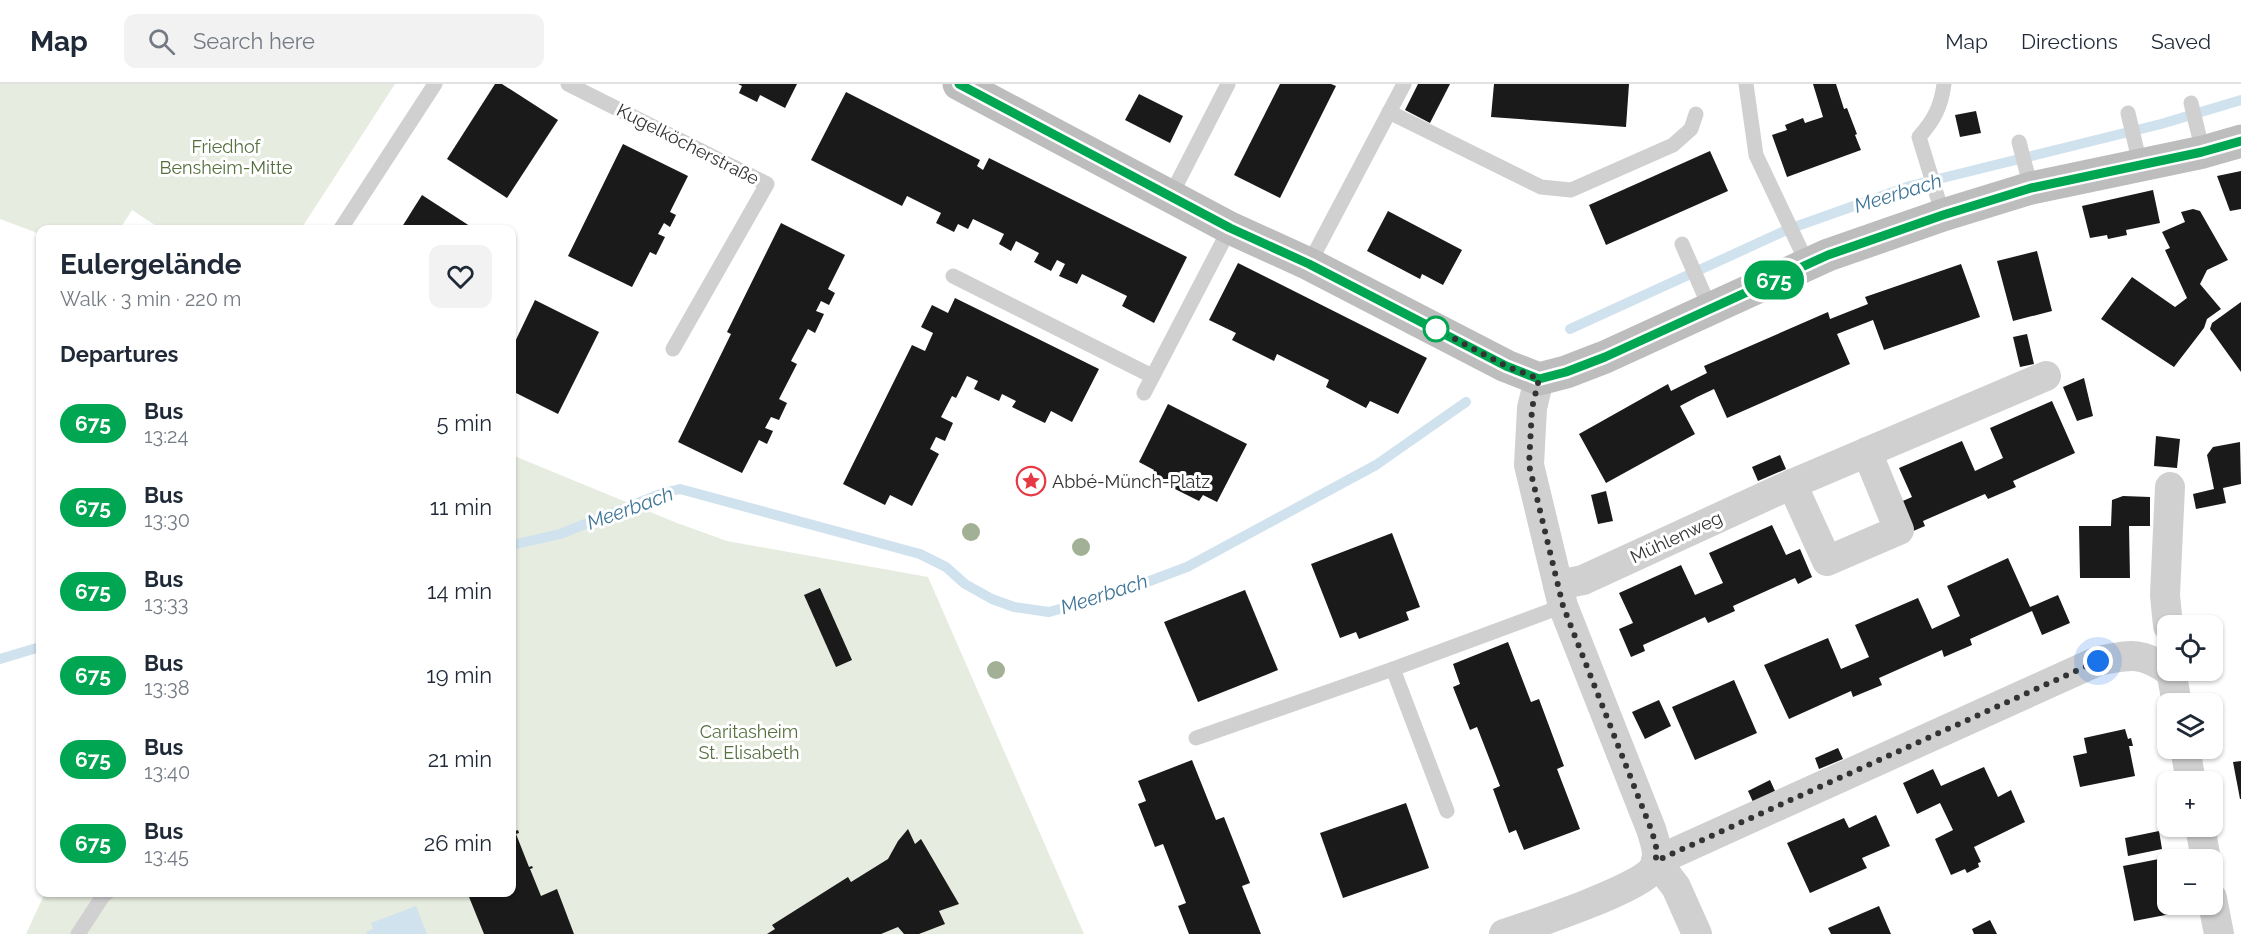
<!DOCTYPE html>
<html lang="en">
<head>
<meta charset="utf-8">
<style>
	:root { --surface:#fff; --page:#f2f2f3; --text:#1f2937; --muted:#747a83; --line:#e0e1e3 }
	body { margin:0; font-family:Raleway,sans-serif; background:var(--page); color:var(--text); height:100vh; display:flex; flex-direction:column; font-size:22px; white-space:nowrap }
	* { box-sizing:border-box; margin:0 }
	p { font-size:20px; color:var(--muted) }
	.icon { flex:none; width:33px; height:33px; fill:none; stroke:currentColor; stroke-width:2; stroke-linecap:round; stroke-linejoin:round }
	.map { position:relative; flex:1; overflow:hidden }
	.side { position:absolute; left:36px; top:141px; width:480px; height:672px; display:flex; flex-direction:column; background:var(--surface); border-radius:12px; box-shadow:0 2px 4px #0004 }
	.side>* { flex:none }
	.badge { padding:0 12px; border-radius:20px; font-size:21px; line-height:39px }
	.controls { position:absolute; left:2157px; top:531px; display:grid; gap:12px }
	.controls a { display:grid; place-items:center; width:66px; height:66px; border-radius:12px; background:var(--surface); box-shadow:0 2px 4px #0004; font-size:30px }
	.you { position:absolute; width:30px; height:30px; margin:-15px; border:4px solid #fff; border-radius:50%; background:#1a73e8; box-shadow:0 0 0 9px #1a73e833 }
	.map>.badge { position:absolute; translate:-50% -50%; box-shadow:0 0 0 3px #fff }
	h2 { padding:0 24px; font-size:22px; line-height:54px }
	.round { display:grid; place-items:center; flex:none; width:63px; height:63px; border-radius:12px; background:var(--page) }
	.overview { display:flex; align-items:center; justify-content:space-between; height:102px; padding:0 24px }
	h1 { font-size:28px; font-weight:700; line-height:45px }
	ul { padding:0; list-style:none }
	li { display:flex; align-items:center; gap:18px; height:84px; padding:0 24px }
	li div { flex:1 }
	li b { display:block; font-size:22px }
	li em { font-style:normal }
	li .badge { min-width:66px; font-weight:700; text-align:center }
	header { display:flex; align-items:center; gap:36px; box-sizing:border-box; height:84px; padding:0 30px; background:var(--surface); border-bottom:2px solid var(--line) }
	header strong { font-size:28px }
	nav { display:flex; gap:33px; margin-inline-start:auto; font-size:21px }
	.search { width:420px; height:54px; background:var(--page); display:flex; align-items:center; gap:15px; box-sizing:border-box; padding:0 21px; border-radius:12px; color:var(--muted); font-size:22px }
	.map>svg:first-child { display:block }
	.green { fill:#e6ecdf }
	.water { fill:#cfe2ee }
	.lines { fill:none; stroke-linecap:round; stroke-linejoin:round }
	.stream { stroke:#cfe2ee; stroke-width:10 }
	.building { fill:#1a1a1a }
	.lane { stroke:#d0d0d0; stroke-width:15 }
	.street { stroke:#d0d0d0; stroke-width:30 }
	.secondary { stroke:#bdbdbd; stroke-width:33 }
	.tree { fill:#a2b095 }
	.line-casing { stroke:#fff; stroke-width:14 }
	.line { stroke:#00a651; stroke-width:9 }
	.walk { stroke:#333; stroke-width:6; stroke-dasharray:0 10.8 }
	.stop-dot { fill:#fff; stroke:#00a651; stroke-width:3 }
	.labels { text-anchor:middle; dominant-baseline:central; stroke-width:6; stroke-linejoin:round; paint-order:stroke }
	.street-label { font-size:18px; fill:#333; stroke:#fff }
	.park-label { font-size:18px; fill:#56703f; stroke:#fff }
	.poi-label { font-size:18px; fill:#333; stroke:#fff; text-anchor:start }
	.water-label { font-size:20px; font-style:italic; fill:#3f7597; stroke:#fff }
</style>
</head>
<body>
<header>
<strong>Map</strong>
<div class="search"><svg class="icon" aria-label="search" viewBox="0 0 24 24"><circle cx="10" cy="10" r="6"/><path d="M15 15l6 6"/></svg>Search here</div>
<nav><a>Map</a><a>Directions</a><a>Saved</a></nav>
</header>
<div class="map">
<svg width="2241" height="850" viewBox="0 0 2241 850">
	<rect width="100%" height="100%" fill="#fff"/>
	<g class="green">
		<polygon points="0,0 395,0 301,145 161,145 132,126 120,145 40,146 40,150 0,135"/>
		<polygon points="512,371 677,439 727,457 928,493 1084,850 26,850 45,809 512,808"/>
	</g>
	<polygon class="water" points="416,822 427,850 367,850 366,848 373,845 371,839"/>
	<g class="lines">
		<g class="stream">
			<polyline points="1570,245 1789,145 1910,102 2161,40 2241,16"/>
			<polyline points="512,461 560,450 663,409 680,405 920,470 946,483 965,500 992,515 1014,523 1049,528 1123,507 1187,483 1376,381 1466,318"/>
			<polyline points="0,575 40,563"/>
		</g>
	</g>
	<g class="building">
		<polygon points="495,0 502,0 558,36 507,114 447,75"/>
		<polygon points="738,0 797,0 785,24 760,11 757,18 739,9 742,2"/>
		<polygon points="1280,0 1331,0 1336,2 1280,114 1234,91"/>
		<polygon points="1418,0 1450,0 1430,39 1405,26"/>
		<polygon points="1494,0 1629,0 1626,43 1491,33"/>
		<polygon points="1813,0 1836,0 1844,25 1847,24 1857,50 1855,51 1861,66 1787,93 1772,51 1787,46 1785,41 1803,34 1805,39 1823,33"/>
		<polygon points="846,8 980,76 977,82 983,86 989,74 1187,173 1154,239 1122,222 1127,212 1082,190 1077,200 1059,192 1065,180 1057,176 1051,187 1034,178 1039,169 1016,157 1011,167 999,160 1004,150 973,135 968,145 958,140 954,148 936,139 941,129 907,112 902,122 811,76"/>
		<polygon points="1139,10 1183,32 1170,59 1125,36"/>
		<polygon points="1976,27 1981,49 1960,53 1955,31"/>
		<polygon points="623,60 688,92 670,128 676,131 670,143 664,139 658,150 665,153 656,171 650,168 632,203 568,172"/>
		<polygon points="1710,67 1728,107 1606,161 1589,121"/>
		<polygon points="2241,87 2241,125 2230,127 2217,92"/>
		<polygon points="2153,106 2160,139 2126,146 2127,151 2108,155 2107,151 2090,154 2082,122"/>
		<polygon points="422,111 476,146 400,146"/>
		<polygon points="2193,125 2200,127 2228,176 2207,186 2200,200 2221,225 2207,235 2204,244 2174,283 2101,235 2132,193 2175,223 2187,214 2165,166 2170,164 2162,148 2185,138 2181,128"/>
		<polygon points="1388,127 1462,166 1443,201 1422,190 1420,195 1367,167"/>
		<polygon points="781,139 845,171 828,205 835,209 829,221 821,217 816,227 824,230 815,249 808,245 791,277 797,280 779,315 787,319 779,336 771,333 765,344 773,347 767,360 759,356 742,389 678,358 731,250 727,248"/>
		<polygon points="2037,167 2052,227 2013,237 1997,177"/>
		<polygon points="1238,179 1427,274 1398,330 1370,317 1366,324 1326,303 1329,296 1277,270 1274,277 1232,256 1236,249 1209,236"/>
		<polygon points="1961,180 1980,233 1884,266 1873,236 1837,250 1850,280 1727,334 1714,305 1697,313 1680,322 1695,350 1606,399 1579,350 1668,300 1671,307 1707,289 1704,282 1828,228 1830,235 1868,220 1865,213"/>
		<polygon points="955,214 1099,285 1072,338 1051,327 1045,339 1012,323 1016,317 1002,310 999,317 974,305 978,297 967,292 956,314 952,312 941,333 953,339 945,357 936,353 930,365 939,370 912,422 890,411 885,421 843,400 912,261 925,267 933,249 921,243 932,221 948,229"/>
		<polygon points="535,216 599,248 558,330 512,307 512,264"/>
		<polygon points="2241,218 2241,288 2210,245 2212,239"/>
		<polygon points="2027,250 2034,280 2020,283 2013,253"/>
		<polygon points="2084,294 2093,332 2077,337 2063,303"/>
		<polygon points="2052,317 2075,369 2013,397 2016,403 1988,415 1985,410 1923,437 1925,442 1911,448 1898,419 1912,413 1899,384 1962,357 1975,387 2003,374 1990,344"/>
		<polygon points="1168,320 1247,360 1217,418 1203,411 1199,417 1151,393 1154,386 1139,378"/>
		<polygon points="2156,352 2180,355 2177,384 2154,382"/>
		<polygon points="2240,358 2241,400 2223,404 2226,419 2196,425 2193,410 2214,405 2207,371 2213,363"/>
		<polygon points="1780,371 1786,385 1758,397 1752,383"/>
		<polygon points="1606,407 1613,437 1598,440 1591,411"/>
		<polygon points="2123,412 2150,413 2150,442 2129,442 2130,494 2080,494 2079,442 2111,442 2112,416"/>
		<polygon points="1772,441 1786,471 1800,465 1812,493 1798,500 1795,494 1733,522 1735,527 1708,539 1705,533 1643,561 1645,567 1631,573 1619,545 1633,539 1619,509 1681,481 1695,511 1723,499 1709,469"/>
		<polygon points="1392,449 1420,523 1406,528 1409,536 1359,555 1356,548 1340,554 1311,480"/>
		<polygon points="2008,474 2030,523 2058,511 2070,539 2042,551 2032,527 1970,555 1972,561 1944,573 1942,566 1879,594 1882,601 1853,613 1851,607 1789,635 1764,581 1828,554 1841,585 1869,573 1855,541 1918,514 1932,545 1960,532 1947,502"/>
		<polygon points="820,504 852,576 836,583 804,511"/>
		<polygon points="1245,506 1278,586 1198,618 1164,538"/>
		<polygon points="1508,558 1531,618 1539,615 1564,682 1557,685 1580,745 1524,766 1516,746 1509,749 1493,705 1500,702 1477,643 1470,646 1453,603 1460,600 1453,580"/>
		<polygon points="1734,596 1757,649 1695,676 1672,623"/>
		<polygon points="1659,616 1671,642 1645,655 1632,628"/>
		<polygon points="2125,645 2128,655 2131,654 2133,662 2129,662 2135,692 2080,703 2073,672 2087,669 2084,654"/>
		<polygon points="1838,664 1843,675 1819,685 1815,674"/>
		<polygon points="1192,676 1216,736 1224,733 1250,799 1242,802 1261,850 1189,850 1178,822 1186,819 1163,760 1155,763 1138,720 1146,717 1138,697"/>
		<polygon points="2241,677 2241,715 2240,715 2233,678"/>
		<polygon points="1984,683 1998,713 2011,706 2025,738 1974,763 1981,778 1978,779 1979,783 1967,789 1965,785 1951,791 1935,755 1953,746 1940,719 1917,730 1903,699 1933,685 1941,702"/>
		<polygon points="1770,696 1775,707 1753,718 1748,707"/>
		<polygon points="1406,719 1429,784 1343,814 1320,749"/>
		<polygon points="1876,731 1890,762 1862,774 1867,784 1810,809 1787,759 1844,734 1849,744"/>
		<polygon points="512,738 515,747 518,746 519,749 516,750 529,783 532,782 533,784 530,785 541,812 557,805 574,850 484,850 467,808 512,808"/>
		<polygon points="908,745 915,760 921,755 959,820 939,827 945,840 919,850 904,850 898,843 881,850 767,850 775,845 772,841 848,793 851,798 888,775 898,757"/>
		<polygon points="2159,747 2162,765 2128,772 2125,754"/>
		<polygon points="2164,774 2168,790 2168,820 2174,820 2176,829 2134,837 2123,782"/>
		<polygon points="1879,822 1891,850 1831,850 1828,844"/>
		<polygon points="1990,836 1997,850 1974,850 1972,845"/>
	</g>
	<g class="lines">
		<g class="lane">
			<polyline points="568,0 767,100 673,265"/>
			<polyline points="1746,0 1756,71 1808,181"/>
			<polyline points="2191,19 2203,68"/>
			<polyline points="1389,28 1541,103 1571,106 1673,61 1691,45 1696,30"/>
			<polyline points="2128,29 2140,80"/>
			<polyline points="2019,58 2031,104"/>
			<polyline points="1171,111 1228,0"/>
			<path d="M 1943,131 L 1919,53 C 1934,36 1941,23 1944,0"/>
			<polyline points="340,146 435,0"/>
			<polyline points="1682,160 1710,224"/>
			<polyline points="1309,180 1404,0"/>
			<polyline points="953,192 1152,292"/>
			<polyline points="1144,309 1230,144"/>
			<polyline points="1393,585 1447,727"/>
			<polyline points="1196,654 1393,585 1563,522"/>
			<polyline points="78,850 103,812 108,808"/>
		</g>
		<g class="street">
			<polyline points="1792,400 1827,477 1899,446 1867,368"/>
			<polyline points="1558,501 1583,496 1792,400 2046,292"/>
			<polyline points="2168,542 2165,511 2170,403"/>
			<polyline points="2171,586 2177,620"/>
			<polyline points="2185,664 2191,698"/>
			<polyline points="2200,742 2206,776"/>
			<path d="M 1656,777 L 2098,577 C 2130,571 2140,567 2168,586"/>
			<polyline points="1656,777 1676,803 1697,850"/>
			<polyline points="2212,814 2219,850"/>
			<path d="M 1504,850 C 1531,841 1640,805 1653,785 C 1661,773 1655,758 1651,745 L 1563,522 L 1529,381 L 1532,324 L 1539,295"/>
		</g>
		<polyline class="secondary" points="959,0 1230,144 1309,180 1506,282 1539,295 1566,288 1605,273 1828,171 1943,131 2031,104 2203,68 2241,57"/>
	</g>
	<g class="tree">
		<circle cx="971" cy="448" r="9"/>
		<circle cx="1081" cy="463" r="9"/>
		<circle cx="996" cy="586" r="9"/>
	</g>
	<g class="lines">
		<g class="line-casing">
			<polyline id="line" points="959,0 1230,144 1309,180 1506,282 1539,295 1566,288 1605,273 1828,171 1943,131 2031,104 2202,68 2241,57"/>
		</g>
		<use href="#line" class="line"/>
		<polyline class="walk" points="1436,245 1506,282 1539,295 1532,324 1529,381 1563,522 1651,745 1656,761 1656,777 2098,577"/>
	</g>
	<defs>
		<g id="sight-ring" transform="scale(1.5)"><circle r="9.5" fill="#fff" stroke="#e63946" stroke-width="1.5"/><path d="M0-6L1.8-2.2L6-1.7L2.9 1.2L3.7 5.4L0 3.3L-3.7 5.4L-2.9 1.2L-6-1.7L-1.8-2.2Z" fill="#e63946"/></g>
	</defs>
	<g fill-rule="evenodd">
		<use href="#sight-ring" x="1031" y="397"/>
	</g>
	<circle class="stop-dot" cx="1436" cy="245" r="12"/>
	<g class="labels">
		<g class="street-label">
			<text transform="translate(688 60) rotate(27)">Kugelköcherstraße</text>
			<text transform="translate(1676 453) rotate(-25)">Mühlenweg</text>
		</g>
		<g class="park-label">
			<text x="226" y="62">Friedhof<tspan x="226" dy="21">Bensheim-Mitte</tspan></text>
			<text x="749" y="647">Caritasheim<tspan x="749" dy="21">St. Elisabeth</tspan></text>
		</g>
		<g class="poi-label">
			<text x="1052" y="397">Abbé-Münch-Platz</text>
		</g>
		<g class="water-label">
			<text transform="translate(1898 109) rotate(-17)">Meerbach</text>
			<text transform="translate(630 424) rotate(-20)">Meerbach</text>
			<text transform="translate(1104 510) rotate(-18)">Meerbach</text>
		</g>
	</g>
</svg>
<div class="controls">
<a><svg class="icon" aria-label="locate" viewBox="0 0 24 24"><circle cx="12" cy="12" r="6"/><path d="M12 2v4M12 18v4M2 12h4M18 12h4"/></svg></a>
<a><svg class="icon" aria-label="layers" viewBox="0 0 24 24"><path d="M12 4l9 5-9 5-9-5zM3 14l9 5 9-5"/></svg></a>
<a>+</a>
<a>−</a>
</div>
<div class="you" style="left:2098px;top:577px"></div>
<b class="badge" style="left:1774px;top:196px;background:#00a651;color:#fff">675</b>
<section class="side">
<div class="overview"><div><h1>Eulergelände</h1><p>Walk · 3 min · 220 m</p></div><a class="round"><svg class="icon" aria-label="heart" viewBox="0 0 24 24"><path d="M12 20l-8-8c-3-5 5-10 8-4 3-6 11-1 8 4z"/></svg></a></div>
<h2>Departures</h2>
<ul>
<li><span class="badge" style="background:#00a651;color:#fff">675</span><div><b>Bus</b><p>13:24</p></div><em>5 min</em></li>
<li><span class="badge" style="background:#00a651;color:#fff">675</span><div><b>Bus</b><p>13:30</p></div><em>11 min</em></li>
<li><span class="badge" style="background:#00a651;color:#fff">675</span><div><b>Bus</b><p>13:33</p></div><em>14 min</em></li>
<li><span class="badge" style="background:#00a651;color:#fff">675</span><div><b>Bus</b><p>13:38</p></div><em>19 min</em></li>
<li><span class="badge" style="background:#00a651;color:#fff">675</span><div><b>Bus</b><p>13:40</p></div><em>21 min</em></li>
<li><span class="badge" style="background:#00a651;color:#fff">675</span><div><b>Bus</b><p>13:45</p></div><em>26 min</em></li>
</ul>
</section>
</div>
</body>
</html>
